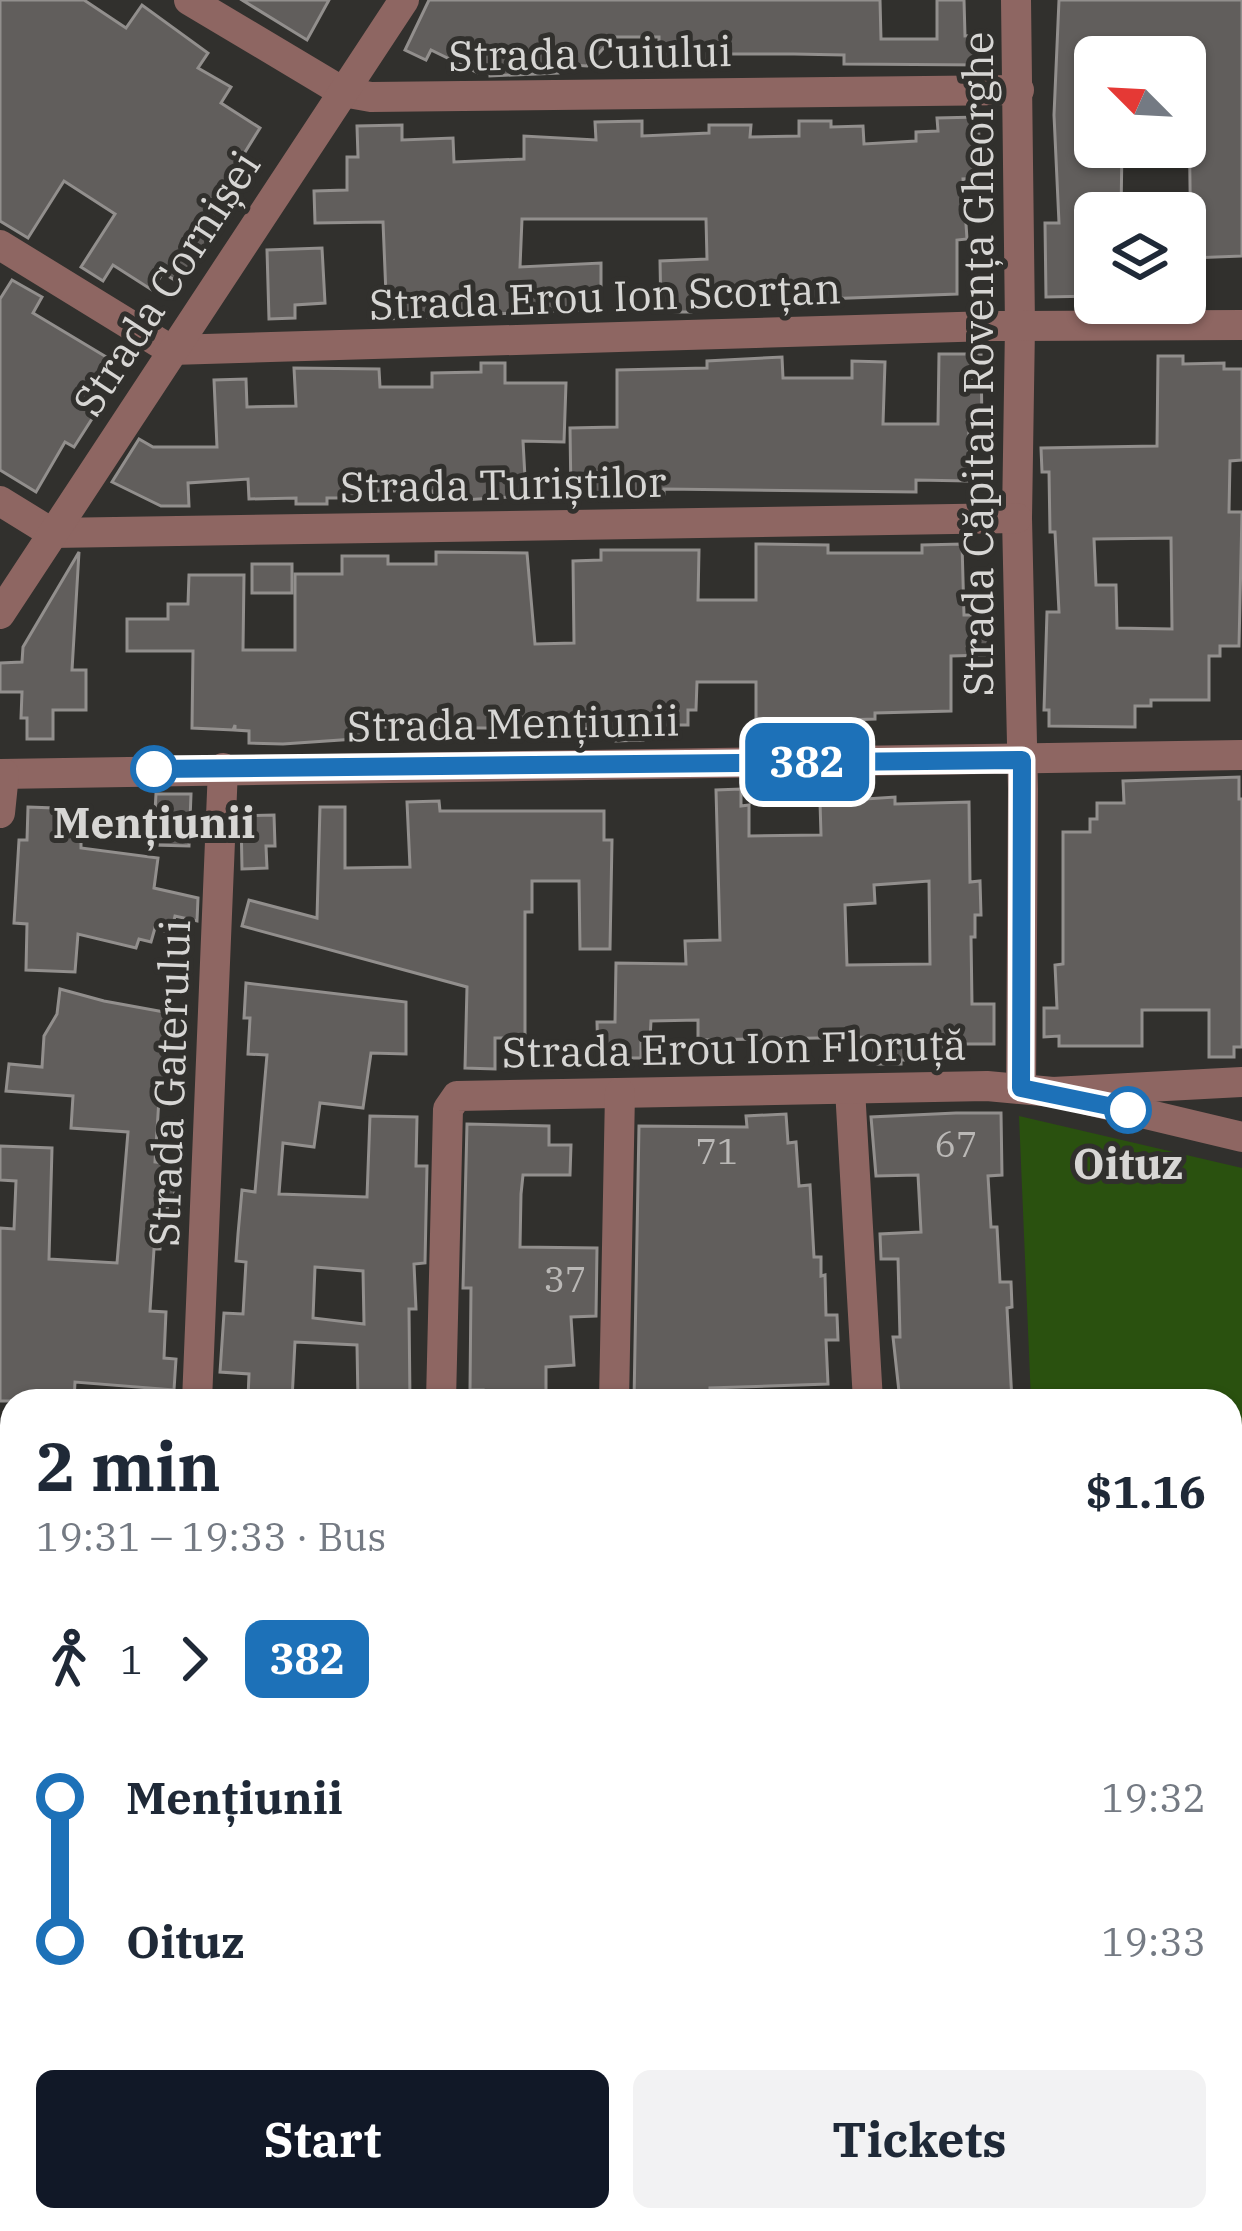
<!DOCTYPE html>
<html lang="en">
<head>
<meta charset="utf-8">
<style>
	:root { --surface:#fff; --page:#f2f2f3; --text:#1f2937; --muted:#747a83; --accent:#111827 }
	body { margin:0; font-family:"IBM Plex Serif",serif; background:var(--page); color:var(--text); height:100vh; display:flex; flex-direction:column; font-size:45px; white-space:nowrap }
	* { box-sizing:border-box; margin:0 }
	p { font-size:39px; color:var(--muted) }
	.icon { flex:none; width:66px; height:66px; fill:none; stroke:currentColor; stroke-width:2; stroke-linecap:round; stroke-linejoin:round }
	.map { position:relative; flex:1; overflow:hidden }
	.sheet { position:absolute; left:0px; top:1389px; width:1242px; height:843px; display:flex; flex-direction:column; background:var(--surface); border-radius:36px 36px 0 0; box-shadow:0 3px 9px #0004 }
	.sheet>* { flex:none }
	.badge { padding:0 24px; border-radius:18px; font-size:42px; line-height:78px }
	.needle { width:78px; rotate:294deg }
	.controls { position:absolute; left:1074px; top:36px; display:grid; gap:24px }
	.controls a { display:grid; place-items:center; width:132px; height:132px; border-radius:18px; background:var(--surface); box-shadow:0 3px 9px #0004; font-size:60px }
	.map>.badge { position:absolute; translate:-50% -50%; box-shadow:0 0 0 6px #fff }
	.legs { display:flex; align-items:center; gap:18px; height:132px; padding:0 36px; font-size:39px }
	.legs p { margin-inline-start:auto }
	.headline { display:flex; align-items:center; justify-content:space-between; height:204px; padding:0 36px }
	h1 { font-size:66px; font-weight:700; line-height:90px }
	.primary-button { display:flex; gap:24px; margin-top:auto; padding:24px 36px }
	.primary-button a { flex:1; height:138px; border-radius:18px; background:var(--accent); color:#fff; font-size:48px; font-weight:700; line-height:138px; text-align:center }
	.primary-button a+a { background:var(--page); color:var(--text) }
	ul { padding:0 36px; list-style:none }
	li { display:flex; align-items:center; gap:42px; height:144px; font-size:45px }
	li i { display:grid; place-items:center; width:18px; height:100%; margin:0 15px; background:currentColor }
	li i::after { content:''; width:30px; height:30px; margin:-15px; border:9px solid; border-radius:50%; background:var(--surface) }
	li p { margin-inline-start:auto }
	li:first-child i { background:linear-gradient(#0000 50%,currentColor 0) }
	li:last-child i { background:linear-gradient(currentColor 50%,#0000 0) }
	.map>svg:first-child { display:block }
	.green { fill:#2a510f }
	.building { fill:#615e5c; stroke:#928f8d; stroke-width:3; fill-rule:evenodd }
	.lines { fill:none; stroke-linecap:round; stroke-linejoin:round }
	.minor { stroke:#8e6662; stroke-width:30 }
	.line-1-casing { stroke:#fff; stroke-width:27 }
	.line-1 { stroke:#1d71b8; stroke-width:18 }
	.stop-1-dot { fill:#fff; stroke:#1d71b8; stroke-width:6 }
	.labels { text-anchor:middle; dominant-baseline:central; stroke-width:10; stroke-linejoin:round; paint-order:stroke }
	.number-label { font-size:36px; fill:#bab8b6 }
	.street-label { font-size:42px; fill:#d7d6d4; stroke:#31302d }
	.stop-label { font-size:42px; font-weight:bold; fill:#d7d6d4; stroke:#31302d }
</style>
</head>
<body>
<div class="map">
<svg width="1242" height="2231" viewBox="0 0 1242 2231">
	<rect width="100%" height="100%" fill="#31302d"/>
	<polygon class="green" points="1019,1116 1242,1168 1242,1899 1230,1899 1230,1401 1031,1401"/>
	<g class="building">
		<polygon points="0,0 84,0 126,28 142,5 208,53 198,68 231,87 221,103 260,128 226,183 236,199 181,284 163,273 152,290 113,265 103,281 81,267 115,214 64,181 28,238 0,221"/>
		<polygon points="242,0 329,0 307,40"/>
		<polygon points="429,0 880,0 881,39 937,39 937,0 964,0 965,36 984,35 984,65 844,64 844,55 794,54 707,54 707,60 659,60 659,37 614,37 587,66 557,64 558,73 490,76 490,73 478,73 431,50 426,60 405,50"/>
		<polygon points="1059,0 1242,0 1242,256 1191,258 1189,110 1185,110 1184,55 1095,57 1095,147 1122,147 1121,213 1095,213 1095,296 1046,297 1045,223 1059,223 1054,115"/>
		<polygon points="978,117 981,178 963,179 967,239 957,240 957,294 824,299 824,306 796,306 796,287 693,291 691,312 661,312 660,261 707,259 706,219 522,219 520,267 601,263 601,303 597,303 597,309 387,319 383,222 315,223 314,191 347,190 347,157 358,157 357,126 402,125 402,140 453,138 454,162 524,159 524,136 596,140 595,122 642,121 642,136 709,133 709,125 751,125 750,137 799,136 799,121 831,121 831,127 863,126 864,144 916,141 916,132 938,131 937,118"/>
		<polygon points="322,248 325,303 295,305 295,318 269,319 267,250"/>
		<polygon points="12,280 42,297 33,313 113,361 87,405 97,411 74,447 65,442 36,492 0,470 0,299"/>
		<polygon points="939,354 981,354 982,427 969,426 968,481 916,480 916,492 664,489 664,494 571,496 570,428 617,427 617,370 707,368 707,361 782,357 783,378 852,378 852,361 885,362 883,424 938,424"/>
		<path d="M 1158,356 L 1183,356 L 1183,364 L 1224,363 L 1224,369 L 1242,369 L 1242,460 L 1230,461 L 1229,512 L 1242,512 L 1239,646 L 1220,646 L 1220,656 L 1209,656 L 1209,700 L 1151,700 L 1151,706 L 1135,706 L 1135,727 L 1049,726 L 1049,710 L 1044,710 L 1047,612 L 1059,612 L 1055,532 L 1050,532 L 1049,472 L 1042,472 L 1041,448 L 1157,446 ZM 1171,538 L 1172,629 L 1117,628 L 1116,585 L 1096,585 L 1094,539 Z"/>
		<polygon points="481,363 505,363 505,383 566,383 564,442 523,441 526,496 432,502 432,491 365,491 365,498 327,498 327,504 296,504 296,498 249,499 248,479 188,483 189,506 161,506 112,482 139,439 153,447 217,447 214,380 246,379 247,407 296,406 294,368 379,369 380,387 432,387 432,373 481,372"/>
		<polygon points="756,544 828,545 828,553 922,553 922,545 962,544 964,615 990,615 989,655 951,656 951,711 875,713 875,719 781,722 781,732 756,732 756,682 697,682 696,710 688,710 688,725 643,725 643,740 616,741 616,729 369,727 369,738 283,744 249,743 249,731 235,730 235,725 233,730 192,728 193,651 127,651 127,619 168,619 168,604 188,604 189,575 244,575 243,650 295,650 295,574 342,574 342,556 388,556 388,564 436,564 436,552 527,553 535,644 574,643 573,561 601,560 601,550 699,550 698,600 756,600"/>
		<polygon points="79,552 72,670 86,670 86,710 53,710 53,739 27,739 27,718 21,718 22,692 0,692 0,663 22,662 23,647"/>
		<rect x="252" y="564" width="40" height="29"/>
		<polygon points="1239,777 1239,799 1242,799 1242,1047 1234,1047 1234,1057 1209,1057 1209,1010 1142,1010 1142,1046 1059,1046 1059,1036 1044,1037 1044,1008 1057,1008 1055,965 1063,964 1063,832 1090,832 1090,819 1097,819 1097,803 1124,803 1123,781"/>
		<path d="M 741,789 L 741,806 L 749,805 L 749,836 L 821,835 L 820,802 L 895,797 L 895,804 L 969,802 L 970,882 L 980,881 L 981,915 L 975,915 L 975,937 L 971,937 L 972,1004 L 994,1004 L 994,1044 L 963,1044 L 963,1060 L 901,1060 L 901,1064 L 874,1064 L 874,1037 L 698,1040 L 698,1020 L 651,1021 L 650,1039 L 641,1038 L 641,1058 L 598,1058 L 597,1022 L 615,1022 L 616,963 L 686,964 L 685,941 L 720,940 L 716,790 ZM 929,881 L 930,964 L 847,965 L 845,905 L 875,903 L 874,885 Z"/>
		<polygon points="156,794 191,794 189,846 153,845"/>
		<polygon points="439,801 440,811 604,811 604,840 612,840 610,949 580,949 579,881 532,881 532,912 525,912 525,1038 495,1038 495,1069 465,1068 467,987 242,926 249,900 317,918 320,807 345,807 345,868 410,867 407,802"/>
		<polygon points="28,807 54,808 54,814 81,815 81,848 158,858 154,888 198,898 197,921 175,916 171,933 155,928 151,942 139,939 136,948 78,934 75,972 26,970 27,924 14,923 19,840 27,840"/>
		<polygon points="274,815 275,846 266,846 267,868 242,869 241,816"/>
		<path d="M 246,983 L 406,1002 L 406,1054 L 371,1053 L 363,1108 L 320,1103 L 314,1147 L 283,1143 L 279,1194 L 367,1197 L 370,1116 L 417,1117 L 416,1166 L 427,1166 L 425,1263 L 414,1264 L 416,1309 L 409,1309 L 410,1401 L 358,1401 L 357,1345 L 295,1342 L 292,1400 L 248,1398 L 249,1374 L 220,1372 L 224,1313 L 243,1314 L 246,1262 L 236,1261 L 238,1234 L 242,1190 L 255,1192 L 267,1055 L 248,1054 L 250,1018 L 244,1018 ZM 315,1267 L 363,1271 L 364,1324 L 313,1318 Z"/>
		<polygon points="60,989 104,1001 186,1016 174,1084 160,1083 155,1162 178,1165 174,1198 168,1198 166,1237 161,1237 160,1249 154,1249 150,1311 166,1312 164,1358 176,1359 174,1390 75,1382 74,1401 0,1401 0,1228 14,1229 16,1181 0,1180 0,1146 52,1148 49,1259 117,1263 128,1132 71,1128 73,1096 6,1091 9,1064 42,1067 44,1036 57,1014"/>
		<polygon points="956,1113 1001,1113 1002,1175 988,1176 991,1227 997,1227 1000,1282 1011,1282 1012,1307 1007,1308 1012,1401 900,1401 893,1337 900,1337 898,1259 881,1259 880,1234 921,1232 918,1175 876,1176 871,1117"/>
		<polygon points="786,1114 788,1143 796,1142 799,1186 810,1185 814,1257 821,1257 821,1276 825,1275 826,1315 837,1315 838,1340 826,1340 828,1384 710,1388 710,1401 634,1401 639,1126 747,1127 746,1116"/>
		<polygon points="467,1124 549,1126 549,1145 571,1145 570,1175 523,1175 521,1194 520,1247 597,1248 596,1316 571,1317 574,1365 546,1367 546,1401 482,1401 483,1390 470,1390 471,1288 463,1288"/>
	</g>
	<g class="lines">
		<g class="minor">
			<polyline points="189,0 343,92 371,97 1019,90"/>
			<polyline points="1016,0 1020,326 1017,518 1023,789 1021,1088"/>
			<polyline points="0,245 171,350 992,326 1242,325"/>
			<polyline points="0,501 52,533 1017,518"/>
			<polyline points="0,614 404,0"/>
			<polyline points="0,774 1242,755"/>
			<polyline points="0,813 4,774"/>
			<polyline points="850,1089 868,1401"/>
			<polyline points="1087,1100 1242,1137"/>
			<polyline points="197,1401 223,768"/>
			<polyline points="441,1401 448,1109 457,1096 987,1086 1053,1092 1242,1082"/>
			<polyline points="614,1401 620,1093"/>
			<polyline points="1230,2063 1242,2145"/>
			<polyline points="0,2220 14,2231"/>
			<polyline points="979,2220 981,2231"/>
			<polyline points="152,2231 152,2220"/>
			<polyline points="418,2231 418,2220"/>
			<polyline points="600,2231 600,2220"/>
			<polyline points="848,2231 848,2220"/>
		</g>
	</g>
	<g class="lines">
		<g class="line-1-casing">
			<polyline id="line-1" points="154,769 1022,760 1021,1088 1128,1110"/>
		</g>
		<use href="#line-1" class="line-1"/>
	</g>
	<g class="stop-1-dot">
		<circle cx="154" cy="769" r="21"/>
		<circle cx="1128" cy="1110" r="21"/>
	</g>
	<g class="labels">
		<g class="number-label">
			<text x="956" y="1143">67</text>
			<text x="717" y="1150">71</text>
			<text x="565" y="1278">37</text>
		</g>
		<g class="street-label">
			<text transform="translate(590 53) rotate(-1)">Strada Cuiului</text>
			<text transform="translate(166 283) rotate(-57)">Strada Cornișei</text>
			<text transform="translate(605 296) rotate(-2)">Strada Erou Ion Scorțan</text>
			<text transform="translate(977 364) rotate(-90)">Strada Căpitan Rovența Gheorghe</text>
			<text transform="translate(503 484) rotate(-1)">Strada Turiștilor</text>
			<text transform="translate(513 723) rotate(-1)">Strada Mențiunii</text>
			<text transform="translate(734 1048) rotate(-1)">Strada Erou Ion Floruță</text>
			<text transform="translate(169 1083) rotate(-88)">Strada Gaterului</text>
		</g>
		<g class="stop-label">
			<text x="154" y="822">Mențiunii</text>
			<text x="1128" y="1163">Oituz</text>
		</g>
	</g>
</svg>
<div class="controls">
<a><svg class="needle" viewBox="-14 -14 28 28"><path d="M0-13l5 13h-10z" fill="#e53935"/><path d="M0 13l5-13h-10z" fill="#747a83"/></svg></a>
<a><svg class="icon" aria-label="layers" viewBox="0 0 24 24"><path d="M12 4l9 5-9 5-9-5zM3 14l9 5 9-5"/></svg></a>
</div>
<b class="badge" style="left:807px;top:762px;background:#1d71b8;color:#fff">382</b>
<section class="sheet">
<div class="headline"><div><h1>2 min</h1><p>19:31 – 19:33 · Bus</p></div><b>$1.16</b></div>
<div class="legs"><svg class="icon" aria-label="walk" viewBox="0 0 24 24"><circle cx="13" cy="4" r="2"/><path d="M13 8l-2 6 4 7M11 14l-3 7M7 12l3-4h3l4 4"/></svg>1<svg class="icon" aria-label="forward" viewBox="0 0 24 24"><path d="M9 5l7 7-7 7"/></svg><b class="badge" style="background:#1d71b8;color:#fff">382</b></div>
<ul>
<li><i style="color:#1d71b8"></i><b>Mențiunii</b><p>19:32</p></li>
<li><i style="color:#1d71b8"></i><b>Oituz</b><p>19:33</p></li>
</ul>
<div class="primary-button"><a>Start</a><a>Tickets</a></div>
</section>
</div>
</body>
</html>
